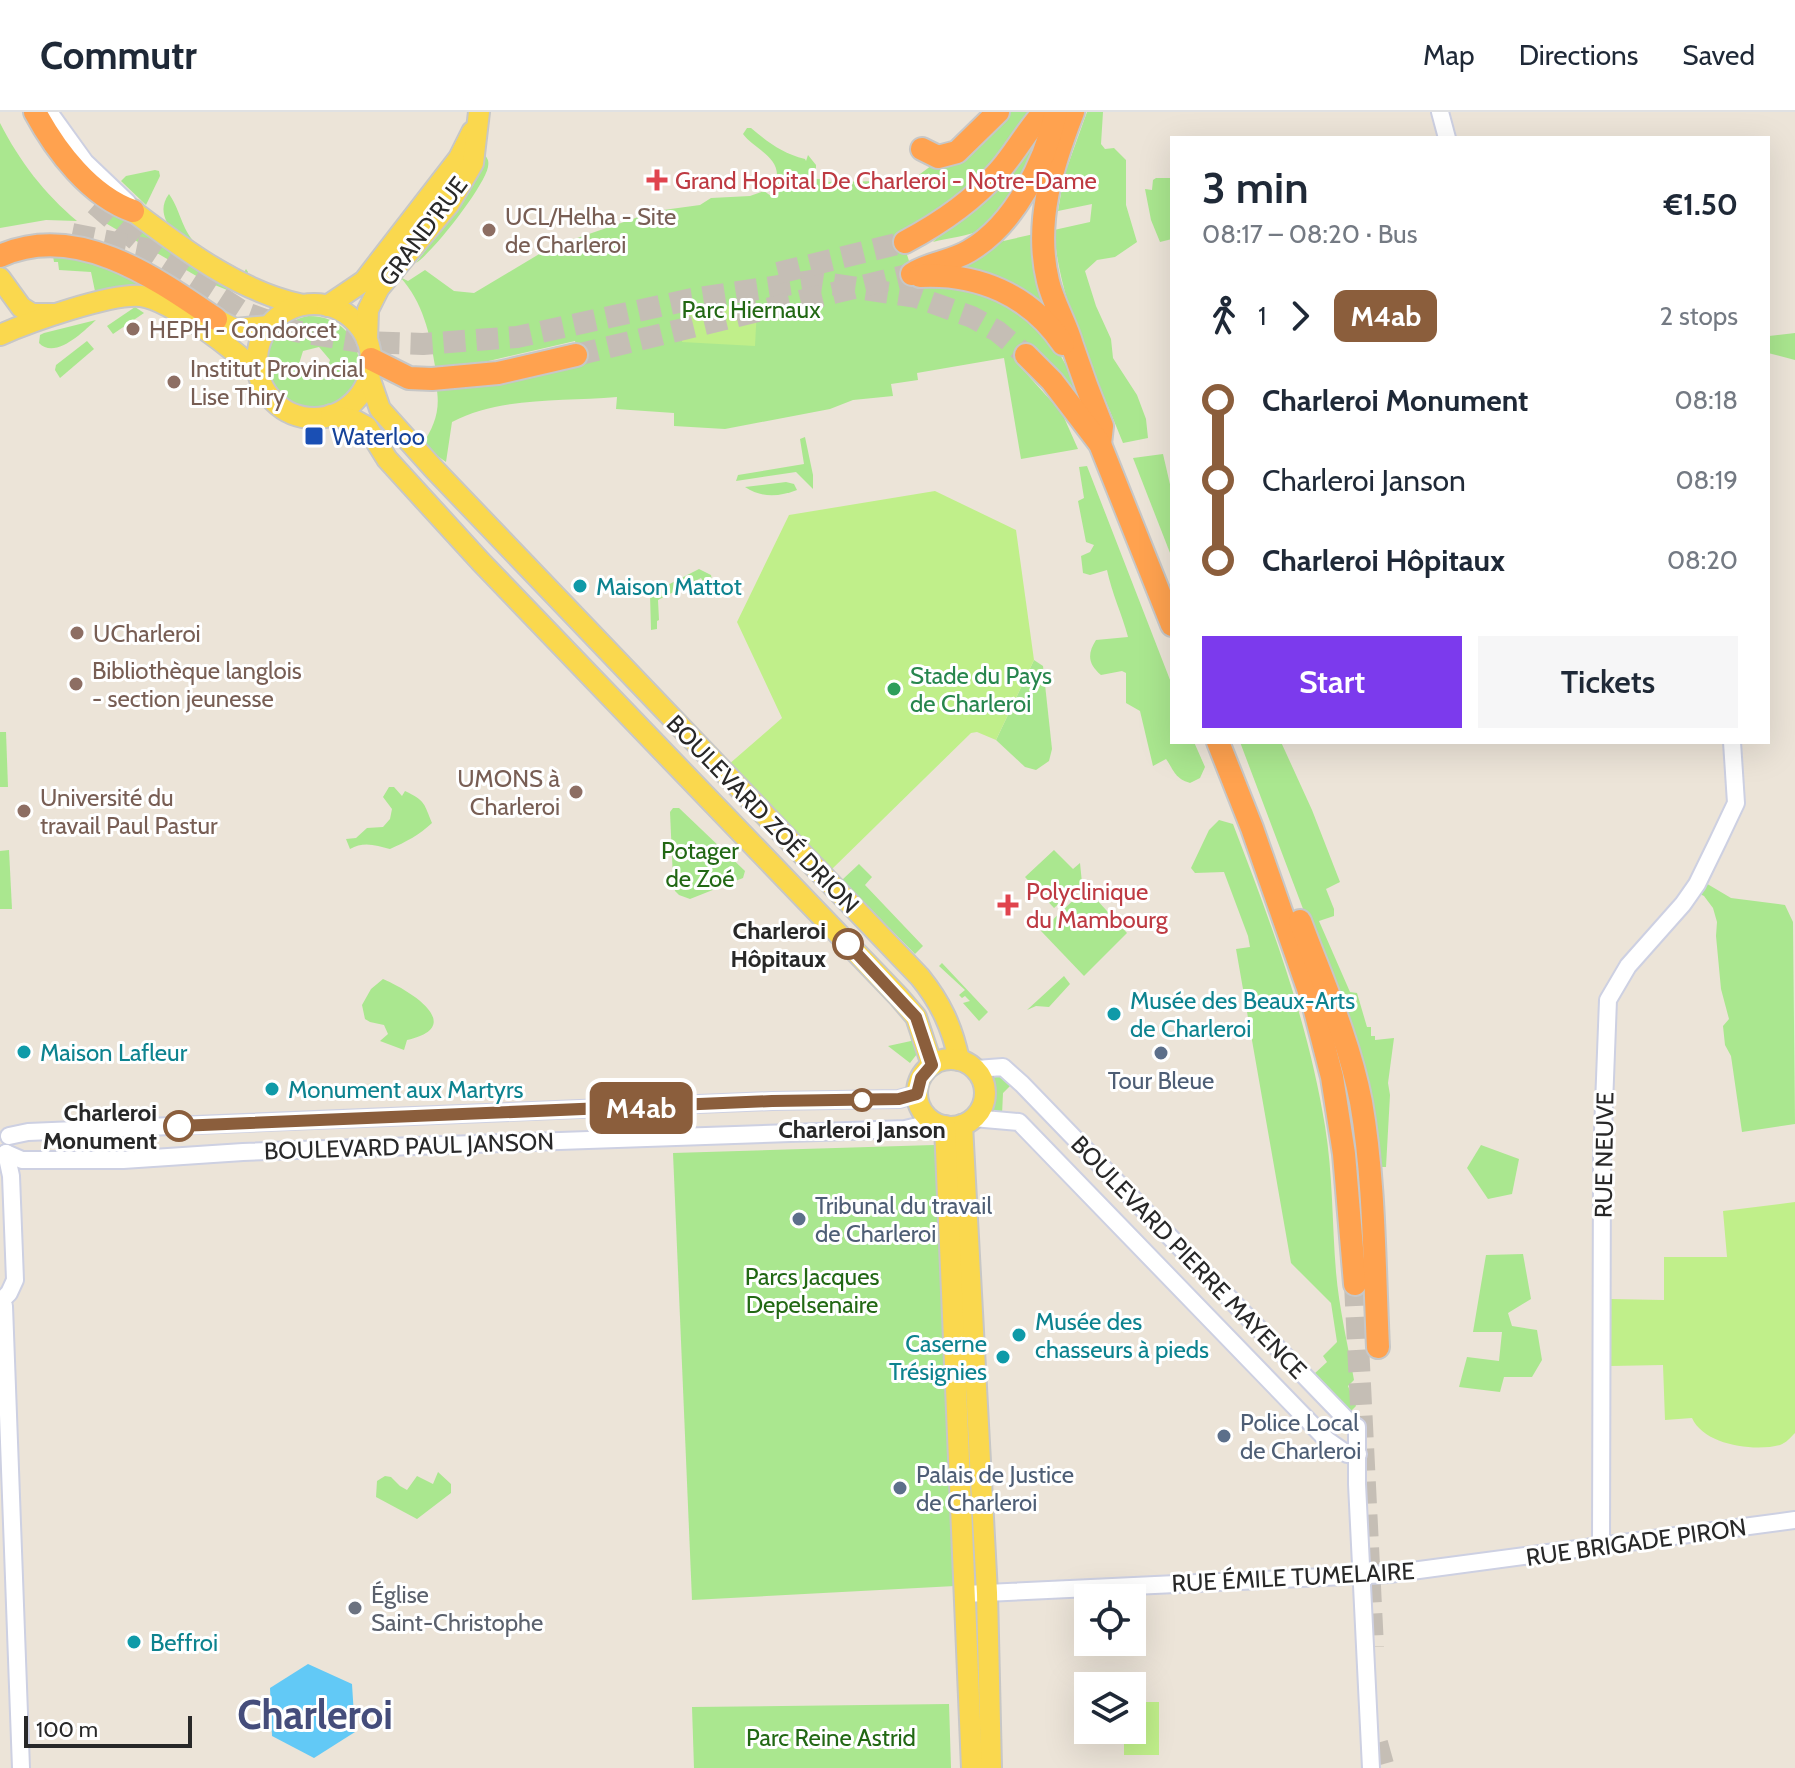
<!DOCTYPE html>
<html lang="en">
<head>
<meta charset="utf-8">
<style>
	:root { --surface:#fff; --page:#f6f6f7; --text:#1f2937; --muted:#747a83; --line:#e0e1e3; --accent:#7c3aed }
	body { margin:0; font-family:Cabin,sans-serif; background:var(--page); color:var(--text); height:100vh; display:flex; flex-direction:column; font-size:30px; white-space:nowrap }
	* { box-sizing:border-box; margin:0 }
	p { font-size:26px; color:var(--muted) }
	.icon { flex:none; width:44px; height:44px; fill:none; stroke:currentColor; stroke-width:2; stroke-linecap:round; stroke-linejoin:round }
	.map { position:relative; flex:1; overflow:hidden }
	.panel { position:absolute; left:1170px; top:24px; width:600px; height:608px; display:flex; flex-direction:column; background:var(--surface); border-radius:0px; box-shadow:0 8px 32px #0002 }
	.panel>* { flex:none }
	.badge { padding:0 16px; border-radius:12px; font-size:28px; line-height:52px }
	.controls { position:absolute; left:1074px; top:1472px; display:grid; gap:16px }
	.controls a { display:grid; place-items:center; width:72px; height:72px; border-radius:0px; background:var(--surface); box-shadow:0 8px 32px #0002; font-size:40px }
	.scale { position:absolute; left:24px; bottom:20px; width:168px; box-sizing:border-box; padding-left:8px; border:4px solid #282828; border-top:0; font-size:22px; line-height:28px; white-space:nowrap; color:#282828; -webkit-text-stroke:6px #fff; paint-order:stroke }
	.map>.badge { position:absolute; translate:-50% -50%; box-shadow:0 0 0 4px #fff }
	.legs { display:flex; align-items:center; gap:12px; height:88px; padding:0 32px; font-size:26px }
	.legs p { margin-inline-start:auto }
	.headline { display:flex; align-items:center; justify-content:space-between; height:136px; padding:0 32px }
	h1 { font-size:44px; font-weight:600; line-height:60px }
	.cta { display:flex; gap:16px; margin-top:auto; padding:16px 32px }
	.cta a { flex:1; height:92px; border-radius:0px; background:var(--accent); color:#fff; font-size:32px; font-weight:600; line-height:92px; text-align:center }
	.cta a+a { background:var(--page); color:var(--text) }
	ul { padding:0 32px; list-style:none }
	li { display:flex; align-items:center; gap:28px; height:80px; font-size:30px }
	li i { display:grid; place-items:center; width:12px; height:100%; margin:0 10px; background:currentColor }
	li i::after { content:''; width:20px; height:20px; margin:-10px; border:6px solid; border-radius:50%; background:var(--surface) }
	li p { margin-inline-start:auto }
	li:first-child i { background:linear-gradient(#0000 50%,currentColor 0) }
	li:last-child i { background:linear-gradient(currentColor 50%,#0000 0) }
	header { display:flex; align-items:center; gap:48px; box-sizing:border-box; height:112px; padding:0 40px; background:var(--surface); border-bottom:2px solid var(--line) }
	header strong { font-size:38px }
	nav { display:flex; gap:44px; margin-inline-start:auto; font-size:28px }
	.map>svg:first-child { display:block }
	.green { fill:#aae78f; fill-rule:evenodd }
	.pitch { fill:#c0ef8a }
	.water { fill:#62c9f6 }
	.lines { fill:none; stroke-linecap:round; stroke-linejoin:round }
	.highway-tunnel { stroke:#c5beb5; stroke-width:22; stroke-dasharray:22 11; stroke-linecap:butt }
	.minor-casing { stroke:#cdd0e2; stroke-width:20 }
	.major-casing { stroke:#c7c7c7; stroke-width:24 }
	.highway-casing { stroke:#c7c7c7; stroke-width:26 }
	.minor { stroke:#fff; stroke-width:16 }
	.major { stroke:#fad84e; stroke-width:20 }
	.highway { stroke:#ffa24f; stroke-width:22 }
	.line-1-casing { stroke:#fff; stroke-width:18 }
	.line-1 { stroke:#8b5e3c; stroke-width:12 }
	.health-dot { fill:#e0444e; stroke:#fff; stroke-width:3 }
	.education-dot { fill:#8d6e63; stroke:#fff; stroke-width:3 }
	.transit-dot { fill:#1a4fb4; stroke:#fff; stroke-width:3 }
	.culture-dot { fill:#0f9aa8; stroke:#fff; stroke-width:3 }
	.leisure-dot { fill:#2e9e5b; stroke:#fff; stroke-width:3 }
	.stop-1-dot { fill:#fff; stroke:#8b5e3c; stroke-width:4 }
	.service-dot { fill:#5c6f8a; stroke:#fff; stroke-width:3 }
	.worship-dot { fill:#6b7280; stroke:#fff; stroke-width:3 }
	.labels { text-anchor:middle; dominant-baseline:central; stroke-width:6; stroke-linejoin:round; paint-order:stroke }
	.health-label { font-size:24px; fill:#be3a42; stroke:#fff; text-anchor:start }
	.education-label { font-size:24px; fill:#785e54; stroke:#fff; text-anchor:start }
	.street-label { font-size:24px; fill:#282828; stroke:#fff }
	.park-label { font-size:24px; fill:#226814; stroke:#fff }
	.transit-label { font-size:24px; fill:#164399; stroke:#fff; text-anchor:start }
	.culture-label { font-size:24px; fill:#0d838f; stroke:#fff; text-anchor:start }
	.leisure-label { font-size:24px; fill:#27864d; stroke:#fff; text-anchor:start }
	.stop-label { font-size:24px; font-weight:bold; fill:#282828; stroke:#fff; text-anchor:end }
	.service-label { font-size:24px; fill:#4e5e75; stroke:#fff; text-anchor:start }
	.worship-label { font-size:24px; fill:#5b616d; stroke:#fff; text-anchor:start }
	.town-label { font-size:40px; font-weight:bold; fill:#454d7b; stroke:#fff }
</style>
</head>
<body>
<header>
<strong>Commutr</strong>
<nav><a>Map</a><a>Directions</a><a>Saved</a></nav>
</header>
<div class="map">
<svg width="1795" height="1656" viewBox="0 0 1795 1656">
	<rect width="100%" height="100%" fill="#ece4d8"/>
	<g class="green">
		<path d="M 1004,0 L 1034,0 L 996,54 L 903,130 L 915,168 L 958,169 L 1004,187 L 1051,226 L 1081,281 L 1076,283 L 1034,234 L 1016,250 L 1062,301 L 1078,337 L 1021,347 L 1004,246 L 917,261 L 918,268 L 891,272 L 893,284 L 853,288 L 830,297 L 725,317 L 674,314 L 674,301 L 616,297 L 617,285 C 563,290 501,284 452,310 L 446,350 L 422,333 C 435,313 441,297 436,273 L 581,251 L 575,229 L 446,259 L 435,254 C 430,222 423,190 400,165 L 408,169 L 425,158 L 454,179 L 474,181 L 551,135 L 656,99 L 700,93 L 711,86 L 750,84 L 764,79 L 771,84 C 772,77 777,70 777,64 C 778,44 753,36 743,22 L 747,16 L 751,16 C 769,31 782,41 805,47 L 806,49 L 808,43 L 816,53 L 816,67 L 821,67 L 820,70 L 889,69 L 916,65 Z"/>
		<path d="M 1087,0 L 1103,0 L 1101,32 L 1105,37 L 1114,36 L 1126,48 L 1126,93 L 1137,130 L 1115,145 L 1097,148 L 1085,159 L 1096,194 L 1111,227 L 1113,246 L 1137,283 L 1146,307 L 1148,326 L 1123,331 C 1096,262 1059,192 1054,118 L 1090,110 L 1092,92 L 1058,99 L 1064,64 Z"/>
		<path d="M 0,11 C 20,50 44,81 77,109 L 46,108 L 0,116 Z"/>
		<path d="M 1042,20 C 1030,53 1016,98 983,117 C 969,124 948,126 933,130 Z"/>
		<path d="M 485,43 C 488,48 489,48 488,55 C 484,75 433,140 416,151 L 469,81 Z"/>
		<polygon points="155,58 159,59 160,64 146,93 121,69 126,64"/>
		<polygon points="1156,66 1172,66 1172,127 1160,130 1151,108 1145,77 1152,78 1153,68"/>
		<path d="M 169,82 C 182,101 181,119 200,136 C 214,148 232,148 243,162 L 246,157 L 248,160 L 246,166 C 221,153 142,118 169,82 Z"/>
		<polygon points="98,90 232,180 205,169 90,102"/>
		<polygon points="1034,122 1045,191 1038,195 952,155 990,132"/>
		<polygon points="56,142 100,150 165,185 96,184 91,160 59,158 58,150 54,150 53,144"/>
		<polygon points="135,195 144,201 113,222 107,214"/>
		<path d="M 308,204 C 373,204 376,293 315,296 C 258,299 249,216 308,204 ZM 319,235 L 330,248 L 325,264 L 309,267 L 298,255 L 303,239 Z"/>
		<path d="M 96,208 C 83,220 55,248 39,231 L 40,223 L 44,221 Z"/>
		<polygon points="1768,219 1769,224 1795,221 1795,248 1768,241"/>
		<polygon points="87,229 94,237 60,266 55,258 56,253"/>
		<polygon points="805,325 813,363 813,377 796,360 736,369 738,363 804,352 800,327"/>
		<polygon points="1163,342 1172,381 1172,446 1133,346"/>
		<path d="M 1087,354 L 1172,573 L 1172,630 L 1194,630 L 1205,655 L 1200,666 L 1190,671 C 1174,666 1174,658 1166,647 L 1153,654 L 1140,599 L 1126,591 L 1126,561 L 1122,559 L 1101,563 C 1088,552 1087,542 1096,528 L 1128,525 C 1122,502 1112,482 1107,458 L 1090,463 L 1083,461 L 1081,444 L 1090,440 L 1094,433 L 1086,430 L 1078,389 L 1084,386 L 1079,355 Z"/>
		<path d="M 786,370 L 794,372 L 797,378 C 779,385 761,386 745,375 Z"/>
		<polygon points="699,457 711,463 713,473 707,476 701,466 658,488 659,508 657,509 657,517 651,518 650,482"/>
		<polygon points="1034,548 1043,554 1052,637 1049,649 1036,658 1025,655 996,628"/>
		<polygon points="0,620 6,620 8,675 0,675"/>
		<polygon points="1240,630 1281,630 1312,698 1340,770 1326,777 1334,797 1334,804 1319,809 1350,880 1357,881 1367,915 1371,915 1371,924 1375,924 1375,928 1394,926 1388,971 1390,983 1386,1055 1380,1055 1325,855"/>
		<path d="M 389,675 L 394,675 L 402,684 L 405,679 C 426,689 424,692 432,711 C 419,723 406,730 390,737 C 376,733 363,729 350,737 L 346,727 L 356,726 L 367,716 L 383,715 L 390,707 L 392,697 L 383,685 Z"/>
		<polygon points="673,696 679,696 745,759 743,766 690,787 679,783 675,779 673,767 670,700"/>
		<path d="M 1219,708 L 1233,712 C 1271,811 1308,909 1325,1014 C 1333,1063 1332,1111 1336,1160 C 1339,1196 1348,1233 1354,1268 L 1348,1274 L 1356,1294 L 1351,1299 L 1314,1262 L 1327,1250 L 1323,1244 L 1337,1230 L 1331,1191 L 1291,1151 L 1236,837 L 1250,835 L 1248,824 L 1224,760 L 1195,761 L 1191,756 L 1209,718 Z"/>
		<polygon points="9,738 12,797 0,797 0,739"/>
		<polygon points="1054,738 1073,757 1080,751 1082,771 1054,796 1025,765"/>
		<polygon points="859,752 872,765 865,773 923,834 915,842 842,768"/>
		<polygon points="1704,770 1731,786 1785,793 1793,810 1795,1012 1742,1020 1731,944 1725,933 1723,914 1729,907 1721,877 1716,824 1717,810 1713,796 1704,784 1696,780"/>
		<polygon points="1086,776 1127,821 1084,864 1041,819"/>
		<polygon points="942,851 988,900 979,909 963,891 970,889 965,884 962,886 959,883 965,878 939,854"/>
		<polygon points="1064,864 1070,872 1049,895 1036,894 1027,898"/>
		<path d="M 383,867 C 409,878 468,914 407,928 L 404,938 L 380,929 L 388,922 L 384,913 L 370,910 L 365,907 L 362,893 L 371,877 Z"/>
		<polygon points="910,920 917,942 910,951 888,934 911,929"/>
		<polygon points="995,958 1013,971 1003,981 1002,1003 989,1001 994,983 990,963"/>
		<polygon points="934,1033 943,1111 955,1474 692,1488 673,1041"/>
		<polygon points="1481,1033 1519,1047 1512,1082 1488,1087 1467,1056"/>
		<polygon points="1523,1142 1531,1187 1508,1201 1512,1214 1537,1218 1542,1248 1532,1265 1504,1265 1500,1280 1459,1275 1467,1245 1499,1249 1502,1220 1473,1220 1486,1143"/>
		<polygon points="438,1360 451,1372 451,1381 417,1407 376,1385 377,1369 385,1364 391,1365 400,1374 407,1378 417,1364 433,1372"/>
		<polygon points="949,1592 951,1656 694,1656 692,1595"/>
	</g>
	<g class="pitch">
		<polygon points="684,191 757,196 755,234 682,230"/>
		<polygon points="935,379 1016,418 1034,548 996,628 977,620 971,621 830,759 728,653 782,606 737,510 789,403"/>
		<path d="M 1795,1090 L 1795,1321 C 1791,1325 1786,1331 1780,1333 C 1754,1340 1704,1333 1692,1306 L 1665,1308 L 1663,1253 L 1611,1254 L 1611,1187 L 1664,1188 L 1664,1145 L 1727,1145 L 1723,1099 Z"/>
		<polygon points="1132,1590 1159,1590 1159,1643 1124,1643 1124,1618 1132,1618"/>
	</g>
	<polygon class="water" points="308,1552 352,1572 355,1620 314,1646 272,1624 270,1576"/>
	<g class="lines">
		<g class="highway-tunnel">
			<polyline points="95,92 142,133"/>
			<polyline points="72,122 146,137 243,200 295,219 361,230 423,232 517,225 692,187 812,169 916,185 972,205 997,219 1026,243"/>
			<polyline points="778,161 905,130"/>
			<polyline points="576,243 912,162"/>
			<polyline points="1355,1172 1373,1535"/>
			<polyline points="1377,1631 1384,1656"/>
		</g>
		<g class="minor-casing">
			<g id="minor">
				<polyline points="49,0 85,50 128,91"/>
				<polyline points="1440,0 1447,26"/>
				<polyline points="976,957 1003,955 1022,972 1349,1310 1357,1315 1357,1372 1371,1656"/>
				<polyline points="973,1006 1019,1010 1327,1328 1347,1342 1358,1342"/>
				<polyline points="9,1024 28,1020 772,989 899,987 917,982"/>
				<polyline points="6,1041 22,1048 123,1048 243,1040 905,1017 935,1010"/>
				<polyline points="0,1190 4,1194 21,1656"/>
				<polyline points="0,1190 9,1181 15,1168 11,1064 6,1041"/>
				<polyline points="1601,1435 1602,1045 1608,888 1628,854 1683,792 1697,772 1718,729 1736,691 1732,630"/>
				<polyline points="965,1482 1389,1462 1795,1408"/>
			</g>
		</g>
		<g class="major-casing">
			<g id="major">
				<path d="M 133,99 C 183,137 240,180 303,193"/>
				<polyline points="0,166 21,195 32,202 54,202"/>
				<circle cx="314" cy="249" r="57"/>
				<polyline points="327,194 364,169 459,46 472,20"/>
				<polyline points="216,207 235,217 269,214"/>
				<path d="M 0,223 C 29,210 111,181 141,184 C 171,188 236,239 258,261"/>
				<polyline points="367,228 368,198 379,176 449,92 473,51 479,0"/>
				<path d="M 369,265 L 380,297 L 434,357 L 920,865 C 941,891 952,915 959,948"/>
				<polyline points="331,303 356,309 367,315 387,347 481,450 899,885 916,905 932,953"/>
				<circle cx="951" cy="981" r="34"/>
				<polyline points="962,1013 987,1481 991,1656"/>
				<polyline points="945,1014 972,1656"/>
			</g>
		</g>
		<g class="highway-casing">
			<g id="highway">
				<path d="M 35,0 C 56,39 90,84 133,99"/>
				<path d="M 1073,0 C 1052,54 1034,111 1048,169 C 1053,191 1066,211 1072,233 C 1081,260 1091,287 1102,314 L 1100,332"/>
				<polyline points="922,37 938,45 957,40 998,0"/>
				<path d="M 905,130 C 939,112 973,89 999,59 C 1015,41 1027,18 1044,0"/>
				<path d="M 0,144 C 76,109 156,166 216,207"/>
				<path d="M 912,162 C 928,151 951,150 969,139 C 1015,112 1045,51 1056,0"/>
				<path d="M 920,164 C 978,161 1030,183 1063,232"/>
				<polyline points="1026,243 1052,269 1100,332 1172,513"/>
				<polyline points="371,247 409,266 432,267 498,261 576,243"/>
				<polyline points="1218,630 1252,716 1313,891 1332,965 1344,1042 1355,1172"/>
				<path d="M 1300,809 C 1322,868 1349,927 1361,990 C 1375,1070 1374,1154 1378,1235"/>
			</g>
		</g>
		<use href="#minor" class="minor"/>
		<use href="#major" class="major"/>
		<use href="#highway" class="highway"/>
	</g>
	<g class="lines">
		<g class="line-1-casing">
			<polyline id="line-1" points="179,1014 772,989 899,987 917,982 921,966 932,953 916,905 848,832"/>
		</g>
		<use href="#line-1" class="line-1"/>
	</g>
	<g class="health-dot">
		<path d="M653 56h8v8h8v8h-8v8h-8v-8h-8v-8h8z"/>
		<path d="M1004 781h8v8h8v8h-8v8h-8v-8h-8v-8h8z"/>
	</g>
	<g class="education-dot">
		<circle cx="489" cy="118" r="8"/>
		<circle cx="133" cy="217" r="8"/>
		<circle cx="174" cy="270" r="8"/>
		<circle cx="77" cy="521" r="8"/>
		<circle cx="76" cy="572" r="8"/>
		<circle cx="576" cy="680" r="8"/>
		<circle cx="24" cy="699" r="8"/>
	</g>
	<rect class="transit-dot" x="304" y="314" width="20" height="20" rx="4"/>
	<g class="culture-dot">
		<circle cx="580" cy="474" r="8"/>
		<circle cx="1114" cy="902" r="8"/>
		<circle cx="24" cy="940" r="8"/>
		<circle cx="272" cy="977" r="8"/>
		<circle cx="1019" cy="1223" r="8"/>
		<circle cx="1003" cy="1245" r="8"/>
		<circle cx="134" cy="1530" r="8"/>
	</g>
	<circle class="leisure-dot" cx="894" cy="577" r="8"/>
	<g class="stop-1-dot">
		<circle cx="848" cy="832" r="14"/>
		<circle cx="862" cy="988" r="10"/>
		<circle cx="179" cy="1014" r="14"/>
	</g>
	<g class="service-dot">
		<circle cx="1161" cy="941" r="8"/>
		<circle cx="799" cy="1107" r="8"/>
		<circle cx="1224" cy="1324" r="8"/>
		<circle cx="900" cy="1376" r="8"/>
	</g>
	<circle class="worship-dot" cx="355" cy="1496" r="8"/>
	<g class="labels">
		<g class="health-label">
			<text x="675" y="68">Grand Hopital De Charleroi - Notre-Dame</text>
			<text x="1026" y="779">Polyclinique<tspan x="1026" dy="28">du Mambourg</tspan></text>
		</g>
		<g class="education-label">
			<text x="505" y="104">UCL/Helha - Site<tspan x="505" dy="28">de Charleroi</tspan></text>
			<text x="149" y="217">HEPH - Condorcet</text>
			<text x="190" y="256">Institut Provincial<tspan x="190" dy="28">Lise Thiry</tspan></text>
			<text x="93" y="521">UCharleroi</text>
			<text x="92" y="558">Bibliothèque langlois<tspan x="92" dy="28">- section jeunesse</tspan></text>
			<text x="560" y="666" text-anchor="end">UMONS à<tspan x="560" dy="28">Charleroi</tspan></text>
			<text x="40" y="685">Université du<tspan x="40" dy="28">travail Paul Pastur</tspan></text>
		</g>
		<g class="street-label">
			<text transform="translate(423 119) rotate(-53)">GRAND'RUE</text>
			<text transform="translate(763 702) rotate(46)">BOULEVARD ZOÉ DRION</text>
			<text transform="translate(409 1034) rotate(-2)">BOULEVARD PAUL JANSON</text>
			<text transform="translate(1604 1043) rotate(-89)">RUE NEUVE</text>
			<text transform="translate(1189 1145) rotate(46)">BOULEVARD PIERRE MAYENCE</text>
			<text transform="translate(1636 1430) rotate(-8)">RUE BRIGADE PIRON</text>
			<text transform="translate(1293 1465) rotate(-3)">RUE ÉMILE TUMELAIRE</text>
		</g>
		<g class="park-label">
			<text x="751" y="197">Parc Hiernaux</text>
			<text x="700" y="738">Potager<tspan x="700" dy="28">de Zoé</tspan></text>
			<text x="812" y="1164">Parcs Jacques<tspan x="812" dy="28">Depelsenaire</tspan></text>
			<text x="831" y="1625">Parc Reine Astrid</text>
		</g>
		<g class="transit-label">
			<text x="332" y="324">Waterloo</text>
		</g>
		<g class="culture-label">
			<text x="596" y="474">Maison Mattot</text>
			<text x="1130" y="888">Musée des Beaux-Arts<tspan x="1130" dy="28">de Charleroi</tspan></text>
			<text x="40" y="940">Maison Lafleur</text>
			<text x="288" y="977">Monument aux Martyrs</text>
			<text x="1035" y="1209">Musée des<tspan x="1035" dy="28">chasseurs à pieds</tspan></text>
			<text x="987" y="1231" text-anchor="end">Caserne<tspan x="987" dy="28">Trésignies</tspan></text>
			<text x="150" y="1530">Beffroi</text>
		</g>
		<g class="leisure-label">
			<text x="910" y="563">Stade du Pays<tspan x="910" dy="28">de Charleroi</tspan></text>
		</g>
		<g class="stop-label">
			<text x="826" y="818">Charleroi<tspan x="826" dy="28">Hôpitaux</tspan></text>
			<text x="157" y="1000">Charleroi<tspan x="157" dy="28">Monument</tspan></text>
			<text x="862" y="1017" text-anchor="middle">Charleroi Janson</text>
		</g>
		<g class="service-label">
			<text x="1161" y="968" text-anchor="middle">Tour Bleue</text>
			<text x="815" y="1093">Tribunal du travail<tspan x="815" dy="28">de Charleroi</tspan></text>
			<text x="1240" y="1310">Police Local<tspan x="1240" dy="28">de Charleroi</tspan></text>
			<text x="916" y="1362">Palais de Justice<tspan x="916" dy="28">de Charleroi</tspan></text>
		</g>
		<g class="worship-label">
			<text x="371" y="1482">Église<tspan x="371" dy="28">Saint-Christophe</tspan></text>
		</g>
		<g class="town-label">
			<text x="315" y="1602">Charleroi</text>
		</g>
	</g>
</svg>
<div class="controls">
<a><svg class="icon" aria-label="locate" viewBox="0 0 24 24"><circle cx="12" cy="12" r="6"/><path d="M12 2v4M12 18v4M2 12h4M18 12h4"/></svg></a>
<a><svg class="icon" aria-label="layers" viewBox="0 0 24 24"><path d="M12 4l9 5-9 5-9-5zM3 14l9 5 9-5"/></svg></a>
</div>
<div class="scale">100 m</div>
<b class="badge" style="left:641px;top:996px;background:#8b5e3c;color:#fff">M4ab</b>
<section class="panel">
<div class="headline"><div><h1>3 min</h1><p>08:17 – 08:20 · Bus</p></div><b>€1.50</b></div>
<div class="legs"><svg class="icon" aria-label="walk" viewBox="0 0 24 24"><circle cx="13" cy="4" r="2"/><path d="M13 8l-2 6 4 7M11 14l-3 7M7 12l3-4h3l4 4"/></svg>1<svg class="icon" aria-label="forward" viewBox="0 0 24 24"><path d="M9 5l7 7-7 7"/></svg><b class="badge" style="background:#8b5e3c;color:#fff">M4ab</b><p>2 stops</p></div>
<ul>
<li><i style="color:#8b5e3c"></i><b>Charleroi Monument</b><p>08:18</p></li>
<li><i style="color:#8b5e3c"></i><span>Charleroi Janson</span><p>08:19</p></li>
<li><i style="color:#8b5e3c"></i><b>Charleroi Hôpitaux</b><p>08:20</p></li>
</ul>
<div class="cta"><a>Start</a><a>Tickets</a></div>
</section>
</div>
</body>
</html>
